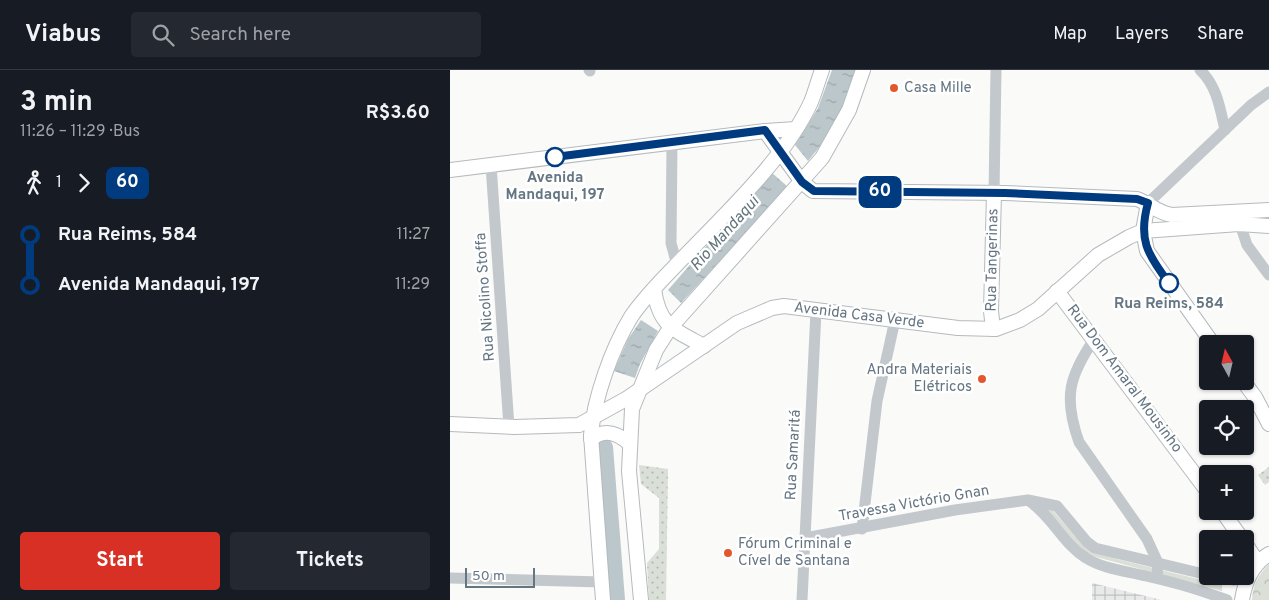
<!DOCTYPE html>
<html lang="en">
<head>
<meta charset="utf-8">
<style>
	:root { --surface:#171b24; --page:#242831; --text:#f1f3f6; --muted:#9ea1a6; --line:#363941; --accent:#d93025 }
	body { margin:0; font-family:Overpass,sans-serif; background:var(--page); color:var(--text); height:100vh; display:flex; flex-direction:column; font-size:19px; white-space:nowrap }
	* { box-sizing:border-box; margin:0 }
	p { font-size:16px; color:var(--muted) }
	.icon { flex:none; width:28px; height:28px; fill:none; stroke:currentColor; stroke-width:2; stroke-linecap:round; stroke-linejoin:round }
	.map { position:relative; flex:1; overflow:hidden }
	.sheet { display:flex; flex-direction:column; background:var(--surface); width:450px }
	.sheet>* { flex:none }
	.badge { padding:0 10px; border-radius:8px; font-size:18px; line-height:32px }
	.needle { width:32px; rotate:352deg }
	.buttons { position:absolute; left:749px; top:265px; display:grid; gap:10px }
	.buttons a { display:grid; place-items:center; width:55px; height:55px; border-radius:5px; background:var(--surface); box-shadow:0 1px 4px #0004; font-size:25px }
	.scale { position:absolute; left:15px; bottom:12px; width:70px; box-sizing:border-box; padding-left:5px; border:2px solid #657683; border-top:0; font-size:14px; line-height:18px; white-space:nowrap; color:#657683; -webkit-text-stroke:4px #fff; paint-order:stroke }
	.map>.badge { position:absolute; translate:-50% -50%; box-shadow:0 0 0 2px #fff }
	.legs { display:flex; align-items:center; gap:8px; height:55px; padding:0 20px; font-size:16px }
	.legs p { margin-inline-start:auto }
	.headline { display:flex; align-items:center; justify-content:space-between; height:85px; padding:0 20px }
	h1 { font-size:28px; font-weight:700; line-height:38px }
	.action { display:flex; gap:10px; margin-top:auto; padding:10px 20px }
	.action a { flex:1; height:58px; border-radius:5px; background:var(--accent); color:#fff; font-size:20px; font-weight:700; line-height:58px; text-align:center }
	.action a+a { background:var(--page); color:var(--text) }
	ul { padding:0 20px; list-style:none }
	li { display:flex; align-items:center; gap:18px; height:50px; font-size:19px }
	li i { display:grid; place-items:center; width:8px; height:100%; margin:0 6px; background:currentColor }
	li i::after { content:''; width:12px; height:12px; margin:-6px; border:4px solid; border-radius:50%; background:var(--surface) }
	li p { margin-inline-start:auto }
	li:first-child i { background:linear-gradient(#0000 50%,currentColor 0) }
	li:last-child i { background:linear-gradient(currentColor 50%,#0000 0) }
	header { display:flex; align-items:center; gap:30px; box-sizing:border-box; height:70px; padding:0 25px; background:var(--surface); border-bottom:1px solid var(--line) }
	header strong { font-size:24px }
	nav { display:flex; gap:28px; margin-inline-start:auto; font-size:18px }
	.search { width:350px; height:45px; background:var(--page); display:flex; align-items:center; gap:12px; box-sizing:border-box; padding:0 18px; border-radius:5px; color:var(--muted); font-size:19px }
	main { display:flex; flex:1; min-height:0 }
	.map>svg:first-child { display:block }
	.industrial { fill:url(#industrial-grid) }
	.grass { fill:#dadfd7 }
	.park { fill:url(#park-crowns) }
	.garden { fill:url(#garden-dots) }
	.water { fill:url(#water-ripples) }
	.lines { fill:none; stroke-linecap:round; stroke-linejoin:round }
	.river { stroke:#bbc7cb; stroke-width:16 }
	.major-casing { stroke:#b5babe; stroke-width:16 }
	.minor { stroke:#c3c8cc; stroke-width:11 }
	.major { stroke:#fff; stroke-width:14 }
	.line-1-casing { stroke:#fff; stroke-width:11 }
	.line-1 { stroke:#003b80; stroke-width:8 }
	.poi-dot { fill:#e4572e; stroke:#fff; stroke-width:2 }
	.stop-1-dot { fill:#fff; stroke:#003b80; stroke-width:2.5 }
	.labels { text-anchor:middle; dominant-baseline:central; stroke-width:5; stroke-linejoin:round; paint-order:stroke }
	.poi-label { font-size:15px; fill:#657683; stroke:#fff; text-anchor:start }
	.stop-label { font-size:15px; font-weight:bold; fill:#657683; stroke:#fff }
	.street-label { font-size:15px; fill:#657683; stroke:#fff }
	.water-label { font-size:16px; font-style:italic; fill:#60757c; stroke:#fff }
</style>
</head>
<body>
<header>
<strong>Viabus</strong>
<div class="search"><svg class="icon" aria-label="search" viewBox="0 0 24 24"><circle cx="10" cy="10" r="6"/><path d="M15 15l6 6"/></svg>Search here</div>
<nav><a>Map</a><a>Layers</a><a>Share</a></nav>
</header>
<main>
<section class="sheet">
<div class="headline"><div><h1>3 min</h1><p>11:26 – 11:29 · Bus</p></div><b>R$3.60</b></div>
<div class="legs"><svg class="icon" aria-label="walk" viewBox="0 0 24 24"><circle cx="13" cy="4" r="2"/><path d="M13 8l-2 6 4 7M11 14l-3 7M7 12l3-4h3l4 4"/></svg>1<svg class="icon" aria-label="forward" viewBox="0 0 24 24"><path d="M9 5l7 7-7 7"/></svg><b class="badge" style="background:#003b80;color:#fff">60</b></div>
<ul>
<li><i style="color:#003b80"></i><b>Rua Reims, 584</b><p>11:27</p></li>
<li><i style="color:#003b80"></i><b>Avenida Mandaqui, 197</b><p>11:29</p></li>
</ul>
<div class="action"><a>Start</a><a>Tickets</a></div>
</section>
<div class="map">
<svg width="819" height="530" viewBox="0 0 819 530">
	<defs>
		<pattern id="industrial-grid" width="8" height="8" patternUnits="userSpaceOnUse" patternTransform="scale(1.25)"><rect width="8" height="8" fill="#e8e9e9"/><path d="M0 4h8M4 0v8" fill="none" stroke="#c0c1c2"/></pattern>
		<pattern id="park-crowns" width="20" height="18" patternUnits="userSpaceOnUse" patternTransform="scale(1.25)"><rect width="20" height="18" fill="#dadfd7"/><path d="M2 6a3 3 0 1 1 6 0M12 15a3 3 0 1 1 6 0" fill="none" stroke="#b4b9b4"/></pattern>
		<pattern id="garden-dots" width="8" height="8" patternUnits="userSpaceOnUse" patternTransform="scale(1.25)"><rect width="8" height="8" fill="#dadfd7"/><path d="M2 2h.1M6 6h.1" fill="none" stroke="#b4b9b4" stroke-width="1.8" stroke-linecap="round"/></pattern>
		<pattern id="water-ripples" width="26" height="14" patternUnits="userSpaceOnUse" patternTransform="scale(1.25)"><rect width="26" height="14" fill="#bbc7cb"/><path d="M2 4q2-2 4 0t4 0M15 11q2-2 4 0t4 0" fill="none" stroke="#9ca6aa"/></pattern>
	</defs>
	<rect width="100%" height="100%" fill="#fafaf8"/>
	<polygon class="industrial" points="642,513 712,530 642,530"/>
	<polygon class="grass" points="599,436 625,466 667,489 772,515 772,521 639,485 621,469 593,437"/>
	<path class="park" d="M 819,494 L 819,530 L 802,530 C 803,515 808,505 819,494 Z"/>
	<g class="garden">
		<polygon points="189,395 218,399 216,530 199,530 197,493 209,479 209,428 191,414"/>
		<polygon points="819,397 819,412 815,415 808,405"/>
	</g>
	<g class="water">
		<path d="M 382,0 L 406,0 C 396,33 381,65 358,91 L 345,75 L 368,38 Z"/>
		<polygon points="321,102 338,117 231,233 218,220"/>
		<polygon points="191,250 208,261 190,294 185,308 164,301 178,269"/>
	</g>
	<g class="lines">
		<polyline class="river" points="155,377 167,530"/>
		<g class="major-casing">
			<g id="major">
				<path d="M 315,61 L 352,112 L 363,121 L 555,123 L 687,129 C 700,134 708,143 722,145 L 819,140"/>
				<polyline points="0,100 315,61 346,59"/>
				<polyline points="698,133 693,161 697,181 763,274"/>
				<path d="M 204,219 C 209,256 224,260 254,276"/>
				<polyline points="607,221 758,422"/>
				<polyline points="543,259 541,241 544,123"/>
				<polyline points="793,311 805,327 819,354"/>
				<polyline points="0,354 64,357 129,355 176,329 287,253 322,238 334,236 508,258 546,259 570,250 588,239 648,185 679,167 693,161 789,154 819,156"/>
				<path d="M 141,369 C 155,358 167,363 179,373"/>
				<polyline points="772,441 792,469"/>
				<polyline points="795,473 808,493"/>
				<path d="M 153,530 L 141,365 C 144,328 162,278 181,247 C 195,226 214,208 231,190 C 274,145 335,89 361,32 C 365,22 368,11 372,0"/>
				<polyline points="191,530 179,401 182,339 206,280 220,258 372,88 399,40 413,0"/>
				<path d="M 792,530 C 795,511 802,494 819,484"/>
			</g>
		</g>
		<g class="minor">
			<polyline points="139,0 140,1"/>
			<path d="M 750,0 C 767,16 770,38 775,60"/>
			<polyline points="222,74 221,173 227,195"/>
			<polyline points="41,95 59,357"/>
			<polyline points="544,123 546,0"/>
			<polyline points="698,133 801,35 819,22"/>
			<polyline points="788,148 797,175 819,205"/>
			<path d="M 645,268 C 619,306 613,327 629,372 L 697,469 L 708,493 L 707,508"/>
			<path d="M 579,431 C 602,446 613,474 636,488 C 653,499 677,501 696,506 C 723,512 751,520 777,530"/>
			<polyline points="412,459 427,331 445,250"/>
			<polyline points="355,468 505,440 578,430 607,436 637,472 645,478 758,505"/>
			<polyline points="765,506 784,510 798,508"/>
			<polyline points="0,508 152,512"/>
			<polyline points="352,530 366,241"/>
		</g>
		<use href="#major" class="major"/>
	</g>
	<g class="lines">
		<g class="line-1-casing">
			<path id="line-1" d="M 105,87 L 315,60 L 352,112 L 364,121 L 555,123 L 687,129 L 698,133 C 688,169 697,184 719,213"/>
		</g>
		<use href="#line-1" class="line-1"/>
	</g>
	<g class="poi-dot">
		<circle cx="444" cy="18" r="5"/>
		<circle cx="532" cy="309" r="5"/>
		<circle cx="278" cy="483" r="5"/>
	</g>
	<g class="stop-1-dot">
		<circle cx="105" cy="87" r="9"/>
		<circle cx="719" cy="213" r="9"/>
	</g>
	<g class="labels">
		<g class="poi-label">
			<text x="454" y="18">Casa Mille</text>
			<text x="522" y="300" text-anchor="end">Andra Materiais<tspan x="522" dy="17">Elétricos</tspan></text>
			<text x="288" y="474">Fórum Criminal e<tspan x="288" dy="17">Cível de Santana</tspan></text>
		</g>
		<g class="stop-label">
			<text x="105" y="108">Avenida<tspan x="105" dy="17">Mandaqui, 197</tspan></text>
			<text x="719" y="234">Rua Reims, 584</text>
		</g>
		<g class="street-label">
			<text transform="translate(543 190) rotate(-89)">Rua Tangerinas</text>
			<text transform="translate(36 227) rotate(-94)">Rua Nicolino Stoffa</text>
			<text transform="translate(409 246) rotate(7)">Avenida Casa Verde</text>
			<text transform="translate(674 309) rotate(53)">Rua Dom Amaral Mousinho</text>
			<text transform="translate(344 385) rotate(-87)">Rua Samaritá</text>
			<text transform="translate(464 434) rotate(-10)">Travessa Victório Gnan</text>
		</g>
		<g class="water-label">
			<text transform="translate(275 164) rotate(-48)">Rio Mandaqui</text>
		</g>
	</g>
</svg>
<div class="buttons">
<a><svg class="needle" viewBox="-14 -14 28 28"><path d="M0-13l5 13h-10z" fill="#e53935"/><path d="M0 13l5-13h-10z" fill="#9ea1a6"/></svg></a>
<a><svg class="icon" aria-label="locate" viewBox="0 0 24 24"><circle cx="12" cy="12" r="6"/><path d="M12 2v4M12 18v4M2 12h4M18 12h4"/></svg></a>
<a>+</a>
<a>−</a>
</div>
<div class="scale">50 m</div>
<b class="badge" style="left:430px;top:122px;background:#003b80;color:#fff">60</b>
</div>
</main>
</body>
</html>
